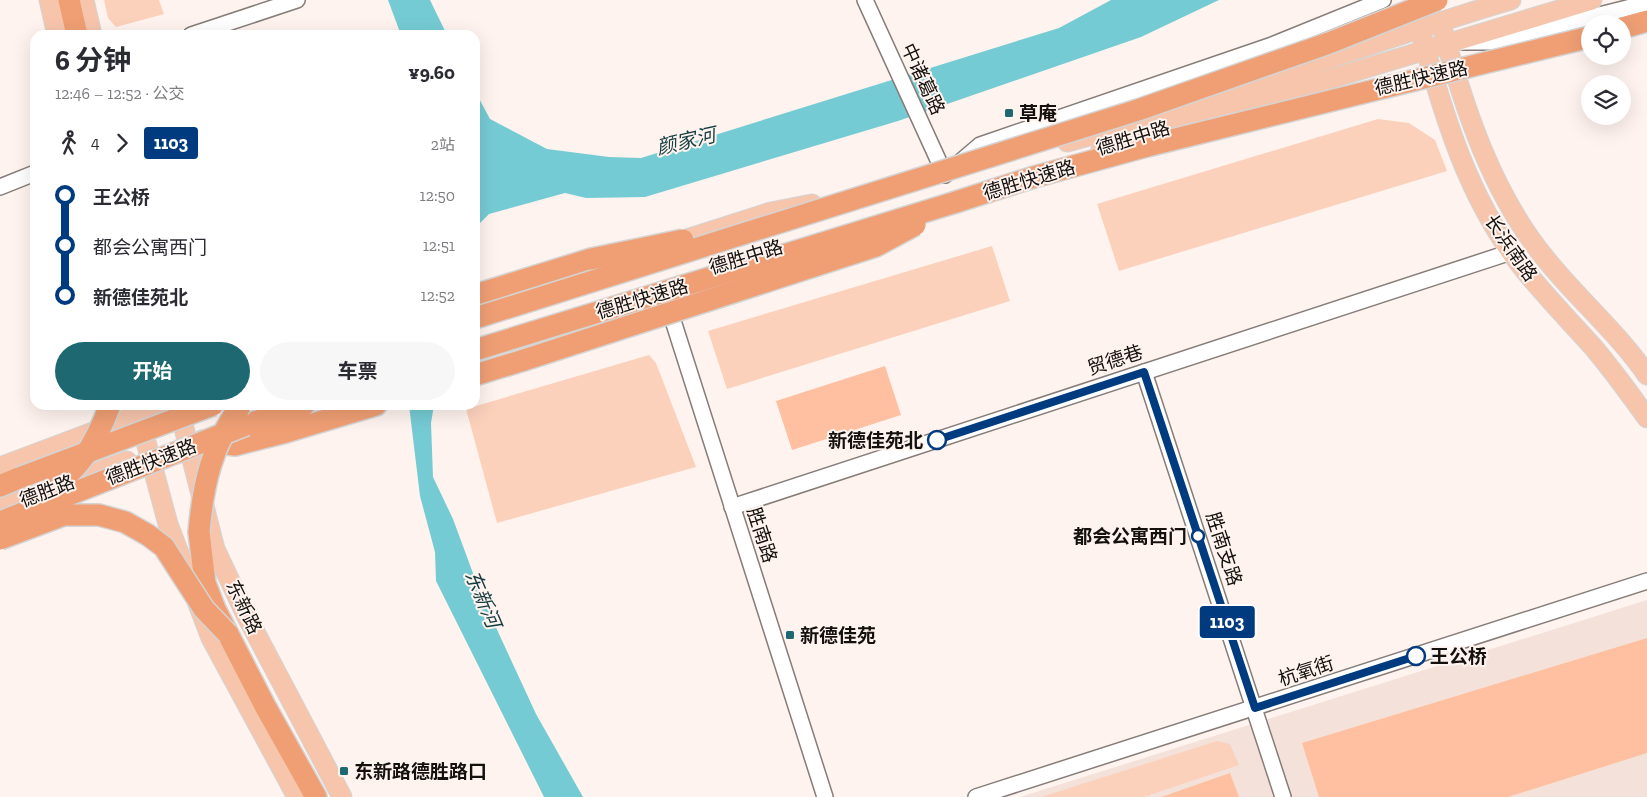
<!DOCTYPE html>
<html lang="zh">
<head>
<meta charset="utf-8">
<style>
	:root { --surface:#fff; --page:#f7f7f7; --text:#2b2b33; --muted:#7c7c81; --accent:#1e6971 }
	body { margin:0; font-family:"Zilla Slab","Noto Sans SC",serif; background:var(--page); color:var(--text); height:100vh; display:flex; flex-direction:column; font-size:19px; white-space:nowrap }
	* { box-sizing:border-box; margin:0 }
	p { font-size:16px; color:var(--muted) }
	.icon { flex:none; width:28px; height:28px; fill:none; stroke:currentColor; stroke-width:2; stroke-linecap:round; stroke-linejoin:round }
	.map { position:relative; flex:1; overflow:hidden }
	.details { position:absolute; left:30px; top:30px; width:450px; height:380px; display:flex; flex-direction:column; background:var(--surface); border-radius:15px; box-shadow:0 5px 20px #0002 }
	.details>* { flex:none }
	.badge { padding:0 10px; border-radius:4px; font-size:18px; line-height:32px }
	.buttons { position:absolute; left:1581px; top:15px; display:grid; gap:10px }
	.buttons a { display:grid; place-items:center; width:50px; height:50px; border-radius:50%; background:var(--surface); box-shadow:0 5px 20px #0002; font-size:25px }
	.map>.badge { position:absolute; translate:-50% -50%; box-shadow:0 0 0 2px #fff }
	.legs { display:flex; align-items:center; gap:8px; height:55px; padding:0 25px; font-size:16px }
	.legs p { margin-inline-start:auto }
	.summary { display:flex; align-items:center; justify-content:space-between; height:85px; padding:0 25px }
	h1 { font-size:28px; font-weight:700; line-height:38px }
	.cta { display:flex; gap:10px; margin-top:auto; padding:10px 25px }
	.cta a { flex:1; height:58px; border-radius:30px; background:var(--accent); color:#fff; font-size:20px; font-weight:700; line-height:58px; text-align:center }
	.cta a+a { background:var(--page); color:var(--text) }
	ul { padding:0 25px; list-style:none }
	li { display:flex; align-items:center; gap:18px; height:50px; font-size:19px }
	li i { display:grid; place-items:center; width:8px; height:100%; margin:0 6px; background:currentColor }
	li i::after { content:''; width:12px; height:12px; margin:-6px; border:4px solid; border-radius:50%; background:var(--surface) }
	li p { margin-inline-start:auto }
	li:first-child i { background:linear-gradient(#0000 50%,currentColor 0) }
	li:last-child i { background:linear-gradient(currentColor 50%,#0000 0) }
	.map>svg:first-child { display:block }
	.built { fill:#f4e2da }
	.green { fill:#fbd1bc }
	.water { fill:#75cbd4 }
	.building { fill:#fec0a0 }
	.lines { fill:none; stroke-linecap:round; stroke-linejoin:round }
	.minor-casing { stroke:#867c78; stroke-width:18 }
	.major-casing { stroke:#d5d4d4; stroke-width:21 }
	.highway-casing { stroke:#d5d4d4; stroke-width:24 }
	.minor { stroke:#fff; stroke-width:15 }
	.major { stroke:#f6c5ac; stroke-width:19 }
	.highway { stroke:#f09f74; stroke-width:21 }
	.highway-bridge-casing { stroke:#d5d4d4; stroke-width:24; stroke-linecap:butt }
	.highway-bridge { stroke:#f09f74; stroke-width:21 }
	.line-1-casing { stroke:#fff; stroke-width:11 }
	.line-1 { stroke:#003b80; stroke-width:8 }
	.poi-dot { fill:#1e6971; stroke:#fef3ee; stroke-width:2 }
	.stop-1-dot { fill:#fff; stroke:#003b80; stroke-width:2.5 }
	.labels { text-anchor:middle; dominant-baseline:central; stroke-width:4; stroke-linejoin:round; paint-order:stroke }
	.street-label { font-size:19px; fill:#13100e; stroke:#fef3ee }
	.poi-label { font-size:19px; font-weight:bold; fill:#13100e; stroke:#fef3ee; text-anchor:start }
	.stop-label { font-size:19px; font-weight:bold; fill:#13100e; stroke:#fef3ee; text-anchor:end }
	.water-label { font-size:20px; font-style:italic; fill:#143d42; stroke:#fef3ee }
</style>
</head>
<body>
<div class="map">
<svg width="1647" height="797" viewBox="0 0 1647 797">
	<rect width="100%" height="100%" fill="#fef3ee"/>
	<polygon class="built" points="1647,600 1647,797 1020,797"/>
	<g class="green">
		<polygon points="104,0 159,0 164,14 116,27 108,18"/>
		<polygon points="1378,119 1409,123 1435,140 1447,171 1119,271 1097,204"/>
		<polygon points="992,246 1010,301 727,389 708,331"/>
		<polygon points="649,355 656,363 696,467 497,523 466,409"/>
		<polygon points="1217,741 1230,744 1239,765 1144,797 1041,797"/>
	</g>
	<g class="water">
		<polygon points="388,0 430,0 447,35 401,35"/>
		<polygon points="1111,0 1219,0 1141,37 898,121 645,197 586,198 565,193 489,214 478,225 475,237 475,91 490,119 547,149 609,157 641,158 1059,28"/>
		<polygon points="409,405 434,405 431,423 433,477 453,519 481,595 536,714 583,797 544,797 436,581 435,552 420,496"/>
	</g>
	<g class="building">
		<polygon points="885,366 901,415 792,450 776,401"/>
		<polygon points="1647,638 1647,753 1508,797 1319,797 1302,743"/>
		<polygon points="1230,773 1239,797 1161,797"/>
	</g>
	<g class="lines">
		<g class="minor-casing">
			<g id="minor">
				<polyline points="865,0 945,175 980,145 1272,45 1383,0"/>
				<polyline points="191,35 297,0"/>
				<polyline points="1463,42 1492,42 1647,3"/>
				<polyline points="0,187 35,173"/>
				<polyline points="668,305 825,797"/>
				<polyline points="1144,372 1283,797"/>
				<polyline points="732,507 1511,252"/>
				<polyline points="976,797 1647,581"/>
			</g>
		</g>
		<g class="major-casing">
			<g id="major">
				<polyline points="49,0 57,35"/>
				<polyline points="84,0 92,35"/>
				<path d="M 1443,31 C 1465,110 1492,193 1545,258 C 1577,298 1618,333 1647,375"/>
				<path d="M 1422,37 C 1444,116 1468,197 1519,263 C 1542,293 1569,320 1594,348 C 1613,371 1630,394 1647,418"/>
				<path d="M 1067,142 C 1217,102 1362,44 1511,0"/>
				<polyline points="1101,148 1592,0"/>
				<polyline points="668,245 771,212 812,204"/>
				<polyline points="136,405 168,524 185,569"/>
				<polyline points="178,405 215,549 246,615 342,797"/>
				<polyline points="0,467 165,405"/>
				<polyline points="0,509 127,461"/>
				<polyline points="198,604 211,638 297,797"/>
			</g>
		</g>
		<g class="highway-casing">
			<g id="highway">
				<polyline points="69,0 77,35"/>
				<polyline points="1622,28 1647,21"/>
				<polyline points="956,202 1034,177 1147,146"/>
				<polyline points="475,295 591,259"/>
				<polyline points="475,375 524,360"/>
				<polyline points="246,425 304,405"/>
				<polyline points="203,441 235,445 286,432 376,405"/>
				<polyline points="0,486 19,478"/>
				<polyline points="199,532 205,583 215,609 265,706 316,797"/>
			</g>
		</g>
		<use href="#minor" class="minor"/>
		<use href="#major" class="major"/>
		<use href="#highway" class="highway"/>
		<g class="highway-bridge-casing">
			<g id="highway-bridge">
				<polyline points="1147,146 1590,37"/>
				<polyline points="591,259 683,240"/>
				<polyline points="475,318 1138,110 1329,43 1437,0"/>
				<polyline points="475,350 956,202"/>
				<polyline points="524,360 876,246 915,225"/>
				<polyline points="19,478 213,405"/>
				<path d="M 40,498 C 79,469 93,450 110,405"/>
				<polyline points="0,522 246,425"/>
				<path d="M 199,532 C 203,484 212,444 241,405"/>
				<polyline points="0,539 64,515 99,515 125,522 148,535 164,547 204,609 228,634"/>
			</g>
		</g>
		<use href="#highway-bridge" class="highway-bridge"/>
	</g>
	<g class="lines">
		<g class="line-1-casing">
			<polyline id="line-1" points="937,440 1144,372 1255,708 1416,656"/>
		</g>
		<use href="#line-1" class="line-1"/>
	</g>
	<g class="poi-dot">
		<rect x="1004" y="108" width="10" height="10" rx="2.5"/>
		<rect x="785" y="630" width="10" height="10" rx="2.5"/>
		<rect x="339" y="766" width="10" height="10" rx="2.5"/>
	</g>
	<g class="stop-1-dot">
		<circle cx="937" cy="440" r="9"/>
		<circle cx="1198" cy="536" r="6"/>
		<circle cx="1416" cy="656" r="9"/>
	</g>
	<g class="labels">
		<g class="street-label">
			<text transform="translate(1421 78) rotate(-13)">德胜快速路</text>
			<text transform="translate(923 79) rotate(65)">中诸葛路</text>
			<text transform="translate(1133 138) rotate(-17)">德胜中路</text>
			<text transform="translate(1029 180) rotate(-17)">德胜快速路</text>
			<text transform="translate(1511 248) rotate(55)">长浜南路</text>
			<text transform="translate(746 257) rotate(-17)">德胜中路</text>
			<text transform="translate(642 299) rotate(-17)">德胜快速路</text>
			<text transform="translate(1115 360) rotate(-18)">贸德巷</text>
			<text transform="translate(151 462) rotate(-21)">德胜快速路</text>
			<text transform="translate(47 491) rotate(-21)">德胜路</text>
			<text transform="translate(762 535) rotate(72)">胜南路</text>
			<text transform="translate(1224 549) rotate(72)">胜南支路</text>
			<text transform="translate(244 607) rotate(64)">东新路</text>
			<text transform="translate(1306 671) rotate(-18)">杭氧街</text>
		</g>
		<g class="poi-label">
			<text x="1019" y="113">草庵</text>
			<text x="800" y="635">新德佳苑</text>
			<text x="354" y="771">东新路德胜路口</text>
		</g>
		<g class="stop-label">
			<text x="923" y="440">新德佳苑北</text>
			<text x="1187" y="536">都会公寓西门</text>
			<text x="1430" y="656" text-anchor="start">王公桥</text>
		</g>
		<g class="water-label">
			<text transform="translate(686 141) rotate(-13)">颜家河</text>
			<text transform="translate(483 599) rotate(67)">东新河</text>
		</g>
	</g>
</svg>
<div class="buttons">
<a><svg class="icon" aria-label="locate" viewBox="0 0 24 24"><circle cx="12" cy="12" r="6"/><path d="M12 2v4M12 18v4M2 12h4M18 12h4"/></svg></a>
<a><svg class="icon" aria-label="layers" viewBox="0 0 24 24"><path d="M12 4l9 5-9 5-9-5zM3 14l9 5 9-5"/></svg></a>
</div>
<b class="badge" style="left:1227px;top:622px;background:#003b80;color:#fff">1103</b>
<section class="details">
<div class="summary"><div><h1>6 分钟</h1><p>12:46 – 12:52 · 公交</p></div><b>¥9.60</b></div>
<div class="legs"><svg class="icon" aria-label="walk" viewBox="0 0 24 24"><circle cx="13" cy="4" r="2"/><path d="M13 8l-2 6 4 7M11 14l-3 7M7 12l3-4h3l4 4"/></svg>4<svg class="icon" aria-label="forward" viewBox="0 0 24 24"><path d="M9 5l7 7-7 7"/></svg><b class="badge" style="background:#003b80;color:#fff">1103</b><p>2站</p></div>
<ul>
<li><i style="color:#003b80"></i><b>王公桥</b><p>12:50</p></li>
<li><i style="color:#003b80"></i><span>都会公寓西门</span><p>12:51</p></li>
<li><i style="color:#003b80"></i><b>新德佳苑北</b><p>12:52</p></li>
</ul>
<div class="cta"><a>开始</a><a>车票</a></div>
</section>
</div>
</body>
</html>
